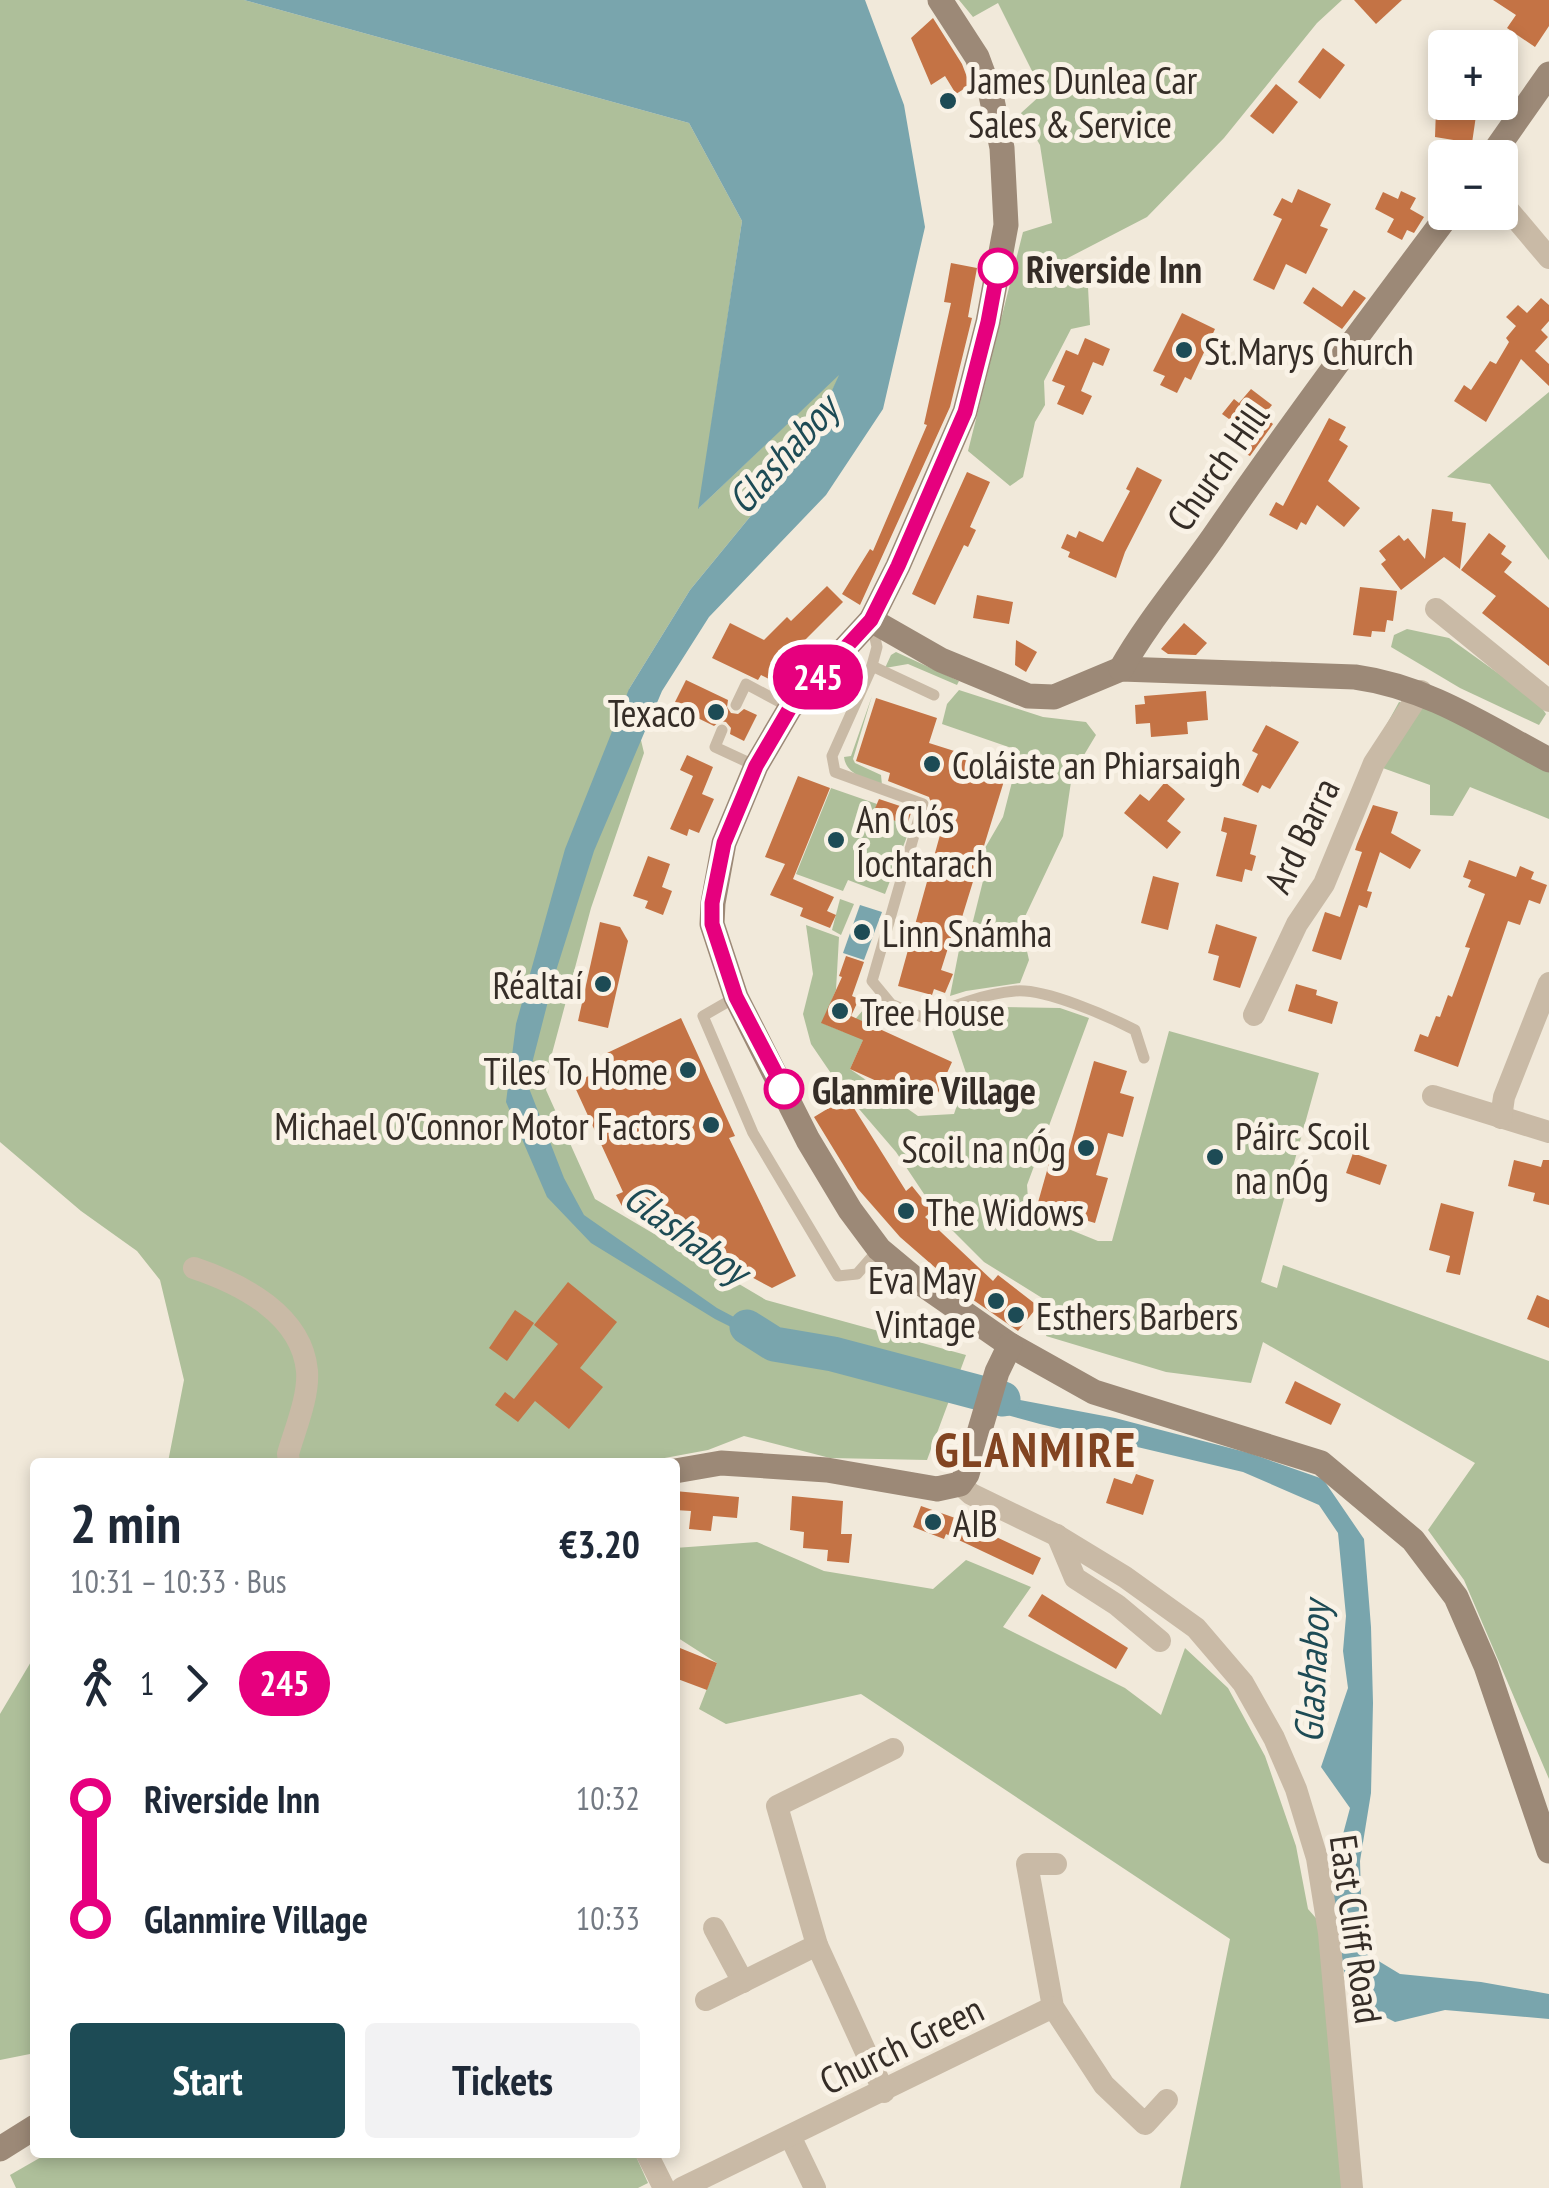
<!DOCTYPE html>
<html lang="en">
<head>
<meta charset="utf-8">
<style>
	:root { --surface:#fff; --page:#f2f2f3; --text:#1f2937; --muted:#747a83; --accent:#1d4b55 }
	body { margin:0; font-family:"PT Sans Narrow",sans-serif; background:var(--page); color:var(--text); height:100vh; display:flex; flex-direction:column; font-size:38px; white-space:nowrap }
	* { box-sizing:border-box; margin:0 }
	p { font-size:32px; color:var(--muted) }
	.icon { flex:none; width:55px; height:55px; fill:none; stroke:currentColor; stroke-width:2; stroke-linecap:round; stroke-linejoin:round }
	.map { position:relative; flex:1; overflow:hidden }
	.sheet { position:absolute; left:30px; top:1458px; width:650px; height:700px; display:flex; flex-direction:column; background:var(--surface); border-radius:10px; box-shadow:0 5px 15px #0003 }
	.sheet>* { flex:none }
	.badge { padding:0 20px; border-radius:32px; font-size:35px; line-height:65px }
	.controls { position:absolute; left:1428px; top:30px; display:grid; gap:20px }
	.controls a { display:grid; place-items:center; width:90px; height:90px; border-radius:10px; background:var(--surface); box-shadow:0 5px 15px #0003; font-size:50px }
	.map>.badge { position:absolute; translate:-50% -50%; box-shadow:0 0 0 5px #fff }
	.legs { display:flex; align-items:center; gap:15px; height:110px; padding:0 40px; font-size:32px }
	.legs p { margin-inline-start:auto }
	.summary { display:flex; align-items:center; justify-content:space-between; height:170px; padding:0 40px }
	h1 { font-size:55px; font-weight:700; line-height:75px }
	.primary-button { display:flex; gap:20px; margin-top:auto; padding:20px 40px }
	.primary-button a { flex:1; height:115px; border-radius:10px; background:var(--accent); color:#fff; font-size:40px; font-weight:700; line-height:115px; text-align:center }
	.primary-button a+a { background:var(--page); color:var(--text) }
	ul { padding:0 40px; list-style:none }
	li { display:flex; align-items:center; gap:35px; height:120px; font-size:38px }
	li i { display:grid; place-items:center; width:15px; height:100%; margin:0 12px; background:currentColor }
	li i::after { content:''; width:25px; height:25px; margin:-12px; border:8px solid; border-radius:50%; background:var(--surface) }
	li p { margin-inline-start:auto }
	li:first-child i { background:linear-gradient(#0000 50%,currentColor 0) }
	li:last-child i { background:linear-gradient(currentColor 50%,#0000 0) }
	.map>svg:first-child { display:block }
	.green { fill:#aebf9a }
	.water { fill:#79a5ad }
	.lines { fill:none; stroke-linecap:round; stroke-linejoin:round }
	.river { stroke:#79a5ad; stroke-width:35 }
	.building { fill:#c47345 }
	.lane { stroke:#c9baa6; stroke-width:11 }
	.street { stroke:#c9baa6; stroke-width:22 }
	.secondary { stroke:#9c8977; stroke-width:25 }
	.line-1-casing { stroke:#fff; stroke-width:22 }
	.line-1 { stroke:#e6007e; stroke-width:15 }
	.poi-dot { fill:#1d4b55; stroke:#f9f2e6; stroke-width:4 }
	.stop-1-dot { fill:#fff; stroke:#e6007e; stroke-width:5 }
	.labels { text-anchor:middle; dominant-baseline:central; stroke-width:10; stroke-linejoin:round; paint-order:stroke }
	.poi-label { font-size:38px; fill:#352d27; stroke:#f9f2e6; text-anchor:start }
	.stop-label { font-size:38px; font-weight:bold; fill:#352d27; stroke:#f9f2e6; text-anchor:start }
	.street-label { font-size:38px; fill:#352d27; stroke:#f9f2e6 }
	.water-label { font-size:40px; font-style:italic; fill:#1d4b55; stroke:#f9f2e6 }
	.district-label { font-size:48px; font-weight:bold; letter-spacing:2.5px; fill:#824421; stroke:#f9f2e6 }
</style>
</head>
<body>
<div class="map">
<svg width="1549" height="2188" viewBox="0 0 1549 2188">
	<rect width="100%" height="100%" fill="#f1e9da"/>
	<g class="green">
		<polygon points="0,0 244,0 689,123 742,221 699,508 841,372 804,451 690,590 629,689 644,753 591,908 550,1061 546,1090 595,1199 766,1300 966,1355 927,1460 830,1458 744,1436 708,1450 643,1462 168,1462 184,1380 160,1280 137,1251 81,1211 0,1142"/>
		<polygon points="959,0 1342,0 1317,23 1224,138 1147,217 1064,260 1088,287 1090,325 1071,329 1044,381 1045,405 1035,422 1023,477 1010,486 968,451 1023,232 1052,223 1040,145 1021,113 1043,93 998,3 973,17"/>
		<polygon points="1549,392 1549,560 1490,484 1447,477"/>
		<polygon points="1407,629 1449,638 1538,702 1546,714 1539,725 1460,688 1391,647 1394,635"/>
		<polygon points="896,652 959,681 957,685 908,664 885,668 891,655"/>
		<polygon points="959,690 1043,717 1086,722 1096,735 1072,775 1063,836 1021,925 1029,960 1020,983 966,991 950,996 959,950 973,921 983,881 985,848 1003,817 1020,751 942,724 947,704"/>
		<path d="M 872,696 L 853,759 L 855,763 L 881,775 L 882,785 C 867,779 846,775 844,757 L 851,756 Z"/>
		<polygon points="1399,702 1434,708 1549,769 1549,819 1470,787 1453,816 1430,815 1430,785 1366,762"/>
		<polygon points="831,788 877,804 874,813 911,826 885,894 848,880 843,891 796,874"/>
		<polygon points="840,899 854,904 841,935 832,930"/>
		<polygon points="806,925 839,937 836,990 822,1023 844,1032 864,1009 883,1007 870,1025 850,1069 918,1116 954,1114 967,1076 952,1031 1000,1007 1060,1008 1089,1018 1027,1185 1029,1213 1098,1241 1112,1241 1169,1031 1319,1073 1261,1282 1277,1288 1283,1265 1549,1361 1549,1779 1464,1580 1428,1530 1475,1463 1263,1342 1251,1383 1166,1372 1046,1336 1055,1306 984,1262 953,1231 936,1212 896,1152 841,1088 811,1044 803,1014 813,974"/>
		<polygon points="757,1542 824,1571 933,1589 966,1560 1031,1587 1003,1627 1125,1688 1161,1715 1185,1648 1228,1688 1265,1756 1296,1846 1308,1909 1329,1933 1349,2188 1180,2188 1230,1939 861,1694 726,1724 699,1709 717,1663 675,1636 675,1548"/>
		<polygon points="35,1655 35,2053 0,2060 0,1714"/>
		<polygon points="50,2152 634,2152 648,2183 638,2188 16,2188 10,2175"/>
	</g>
	<g class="water">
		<polygon points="244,0 865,0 904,105 925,227 883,409 826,495 709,617 662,691 594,851 555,974 527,1083 564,1178 584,1215 717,1308 790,1347 956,1388 1115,1418 1249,1453 1323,1479 1364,1539 1371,1627 1373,1703 1371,1793 1360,1861 1362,1928 1367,1954 1400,1974 1481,1982 1549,1994 1549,2019 1445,2010 1395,2022 1365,2007 1345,1979 1331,1879 1350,1808 1321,1767 1348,1688 1343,1651 1346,1616 1338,1533 1319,1505 1243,1472 1040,1424 787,1355 715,1319 591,1243 547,1197 506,1102 516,1024 565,849 629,689 690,590 804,451 839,375 698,509 742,221 689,123"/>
		<polygon points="860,905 882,912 864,960 843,953"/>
	</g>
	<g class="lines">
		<polyline class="river" points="747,1327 774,1344 833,1354 1003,1399"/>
	</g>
	<g class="building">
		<polygon points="1354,0 1402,0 1376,24"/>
		<polygon points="1493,0 1549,0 1549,26 1535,47 1507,28 1516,15"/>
		<polygon points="933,18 962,64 970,85 956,94 945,76 931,85 911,38"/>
		<polygon points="1323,48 1345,65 1320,99 1298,82"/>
		<polygon points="1276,84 1298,102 1273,134 1250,116"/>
		<polygon points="1443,102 1478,102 1472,143 1435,137 1436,109 1442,110"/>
		<polygon points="1298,189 1331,204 1320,226 1328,229 1306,274 1286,264 1274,290 1253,280 1282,219 1273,215 1282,198 1292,203"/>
		<polygon points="1401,191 1416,198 1410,209 1424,217 1414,233 1407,230 1402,240 1387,232 1394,219 1375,209 1383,192 1398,199"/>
		<polygon points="951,263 977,268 968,317 972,318 950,407 860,605 842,594 870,549 873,551 927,425 924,424 951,303 944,302"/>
		<polygon points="1313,287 1342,307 1354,290 1366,298 1342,329 1303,303"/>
		<polygon points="1541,298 1549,305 1549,321 1541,330 1548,337 1535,351 1549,364 1549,386 1521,359 1486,422 1454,401 1464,385 1471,390 1490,361 1496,364 1509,342 1506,338 1516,326 1506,317 1518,305 1527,313"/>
		<polygon points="1182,313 1215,329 1191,380 1185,377 1177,393 1160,385 1165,376 1153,371"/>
		<polygon points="1085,338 1110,349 1103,366 1093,362 1081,391 1092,396 1083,415 1057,404 1065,386 1052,381 1066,350 1078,355"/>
		<polygon points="1251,389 1272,405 1263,416 1273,424 1250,456 1233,447 1243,429 1222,414 1234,399 1239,403"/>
		<polygon points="1329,418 1346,427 1339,440 1348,446 1328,481 1360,508 1344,527 1317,505 1306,525 1301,522 1297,530 1269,515 1276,502 1283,506"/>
		<polygon points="1137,467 1162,480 1125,552 1116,578 1068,557 1070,552 1061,548 1067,534 1076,538 1079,531 1103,542 1130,491 1126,489"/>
		<polygon points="967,472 990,482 970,527 976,530 968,547 964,545 935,605 912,594"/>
		<polygon points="1432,509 1453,512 1452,521 1466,523 1460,569 1444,557 1401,590 1381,564 1386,560 1379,551 1399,535 1404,541 1408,538 1425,559"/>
		<polygon points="1489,533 1506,546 1501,554 1512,562 1504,572 1549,608 1549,666 1482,613 1496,596 1461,570"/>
		<polygon points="827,586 843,602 792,653 798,656 787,679 772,672 769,679 761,675 758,680 712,658 730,623 764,640 787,617 791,621"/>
		<polygon points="1360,587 1397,591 1393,621 1387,620 1385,632 1372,631 1371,637 1353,635"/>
		<polygon points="977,595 1013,602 1009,624 973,618"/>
		<polygon points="1184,623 1207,643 1196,655 1168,654 1161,649"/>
		<polygon points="1016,640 1037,652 1026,672 1015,665"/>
		<polygon points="686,680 728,700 727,707 731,713 738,714 744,709 757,715 744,741 730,734 731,728 726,722 720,721 714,726 673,706"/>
		<polygon points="1206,691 1208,720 1187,722 1188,734 1151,737 1150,723 1136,724 1135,705 1145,704 1144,696"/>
		<polygon points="876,698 937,718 929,743 1008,768 959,927 955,926 941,970 953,974 945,993 934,989 932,995 898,986 940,835 925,830 932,806 929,797 888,781 890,773 856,761"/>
		<polygon points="1266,725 1299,742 1270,789 1262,785 1258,793 1242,785 1258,754 1252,751"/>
		<polygon points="687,755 713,767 702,794 714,799 699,833 689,829 687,836 670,829 693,776 680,770"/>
		<polygon points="798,776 830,788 793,879 834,897 827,911 836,915 830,928 800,916 803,908 770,895 785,864 765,857"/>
		<polygon points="1165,782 1185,799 1167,821 1181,832 1167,849 1124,813 1140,794 1149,801"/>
		<polygon points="879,799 912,810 907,825 873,813"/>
		<polygon points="1373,805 1398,812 1391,833 1421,850 1410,869 1380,852 1367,891 1372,892 1367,908 1359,905 1341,960 1312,951 1325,912 1340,917 1362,852 1355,850 1357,844"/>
		<polygon points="1224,817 1257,825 1250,854 1256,856 1252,871 1245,869 1242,882 1216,876 1227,833 1221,831"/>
		<polygon points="648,856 670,864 662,887 672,891 663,915 645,908 648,901 633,896"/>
		<polygon points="1469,860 1516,877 1520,866 1534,872 1531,879 1547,885 1540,904 1529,900 1520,925 1508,921 1458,1067 1414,1051 1420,1034 1428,1037 1436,1016 1440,1017 1448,995 1452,997 1470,948 1465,947 1485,894 1468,887 1471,880 1463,877"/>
		<polygon points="1153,876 1179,883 1168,930 1141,923"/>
		<polygon points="600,922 620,927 628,941 608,1028 578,1021"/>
		<polygon points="1216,924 1257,937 1240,988 1213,980 1219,956 1208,953"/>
		<polygon points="846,956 864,962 852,996 859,999 851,1016 952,1062 932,1106 850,1069 863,1040 821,1023 842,977 839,976"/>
		<polygon points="1296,984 1317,990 1316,995 1338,1002 1332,1024 1288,1011"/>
		<polygon points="681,1018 735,1136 729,1138 796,1276 772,1288 623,1208 616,1195 623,1192 573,1083 613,1065 607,1053"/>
		<polygon points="1094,1061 1127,1071 1120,1093 1134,1097 1123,1137 1108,1133 1096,1175 1108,1178 1095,1223 1037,1206 1050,1160 1065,1164"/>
		<polygon points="847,1097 906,1191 912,1186 932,1211 925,1217 993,1281 998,1275 1038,1306 1018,1331 969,1297 900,1237 858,1189 814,1117"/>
		<polygon points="1353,1153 1387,1165 1380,1185 1346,1173"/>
		<polygon points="1514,1160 1541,1167 1543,1160 1549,1160 1549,1205 1533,1201 1535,1193 1508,1186"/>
		<polygon points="1441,1203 1474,1212 1460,1275 1446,1272 1450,1256 1429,1250"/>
		<polygon points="568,1282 617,1322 580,1368 603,1387 569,1429 535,1401 518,1422 495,1405 505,1392 514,1399 558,1344 534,1325"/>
		<polygon points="1537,1295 1549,1300 1549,1328 1527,1319"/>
		<polygon points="515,1310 534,1323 507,1361 489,1348"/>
		<polygon points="1295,1381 1341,1404 1331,1425 1285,1403"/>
		<polygon points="1136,1474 1154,1480 1143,1515 1106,1503 1114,1478 1132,1484"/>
		<polygon points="675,1491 739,1497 737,1518 713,1516 711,1531 689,1529 691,1511 675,1510"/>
		<polygon points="792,1496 843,1501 841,1534 852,1534 849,1563 827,1561 828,1550 803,1548 804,1532 790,1530"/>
		<polygon points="921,1506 958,1519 1041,1558 1033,1575 946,1534 944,1539 913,1527"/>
		<polygon points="1042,1594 1128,1648 1116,1669 1028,1616"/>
		<polygon points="675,1646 717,1663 707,1690 675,1678"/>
	</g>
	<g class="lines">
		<g class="lane">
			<path d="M 872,624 L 877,647 L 871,669 L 832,756 L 835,772 L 923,804 L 872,981 L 891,1004 L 924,1018 C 953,1006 983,994 1015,991 C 1044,988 1108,1016 1135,1030 L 1144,1058"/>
			<polyline points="872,666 934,695"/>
			<polyline points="736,705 746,684 789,707"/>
			<polyline points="722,730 715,747 756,766"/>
			<polyline points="736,997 703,1016 753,1133 838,1276 857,1274 879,1249"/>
		</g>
		<g class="street">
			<polyline points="1500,200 1549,258"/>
			<polyline points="1436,609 1549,701"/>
			<polyline points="1254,1015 1297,924 1324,884 1374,763 1421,691"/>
			<polyline points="1433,1096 1549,1132"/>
			<polyline points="1501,1118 1504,1097 1549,983"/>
			<path d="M 194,1268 C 242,1284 302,1315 307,1371 C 309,1397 295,1429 288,1454 L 289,1462"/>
			<polyline points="960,1484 971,1494 1056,1535 1125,1577 1196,1628 1243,1683 1274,1738 1296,1789 1317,1858 1329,1933 1352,2188"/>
			<polyline points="1057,1535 1075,1578 1117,1605 1160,1641"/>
			<polyline points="1056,1864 1027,1864 1053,2007 1104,2085 1145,2124 1167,2100"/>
			<polyline points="714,1928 743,1982"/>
			<polyline points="706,2000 817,1945"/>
			<polyline points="884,2092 817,1945 777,1806 893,1749"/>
			<polyline points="790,2136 815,2188"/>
			<polyline points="646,2152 664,2188"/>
			<polyline points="682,2188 1053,2007"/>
		</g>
		<g class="secondary">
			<polyline points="940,0 977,57 991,95 1002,148 1006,225 988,322 965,412 898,566 871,620 790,708 756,766 724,843 713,903 712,924 736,997 808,1140 850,1210 879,1249 915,1279 1010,1345 1094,1392 1321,1463 1413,1540 1456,1597 1486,1666 1549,1851"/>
			<polyline points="1490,158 1549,74"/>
			<path d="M 871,620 L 941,660 L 1028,696 L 1054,697 L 1121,669 L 1355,677 C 1428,687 1485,726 1549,760"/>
			<path d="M 1121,669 C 1150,618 1188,575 1221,526 C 1295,419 1372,316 1450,212"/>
			<polyline points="675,1471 721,1463 827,1470 937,1489 960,1484 967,1474 997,1372 1010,1345"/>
			<polyline points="0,2149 35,2127"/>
		</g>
	</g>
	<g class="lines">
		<g class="line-1-casing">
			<polyline id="line-1" points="784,1089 736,997 712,924 712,903 724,843 756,766 790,708 871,620 898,566 965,412 988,322 998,268"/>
		</g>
		<use href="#line-1" class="line-1"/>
	</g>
	<g class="poi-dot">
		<circle cx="948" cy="101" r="10"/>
		<circle cx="1184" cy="350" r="10"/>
		<circle cx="716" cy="712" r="10"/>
		<circle cx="932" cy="764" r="10"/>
		<circle cx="836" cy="840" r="10"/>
		<circle cx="862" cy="932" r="10"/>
		<circle cx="603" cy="984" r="10"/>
		<circle cx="840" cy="1011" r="10"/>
		<circle cx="688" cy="1070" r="10"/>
		<circle cx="711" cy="1125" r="10"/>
		<circle cx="1086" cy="1148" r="10"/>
		<circle cx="1215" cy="1157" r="10"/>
		<circle cx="906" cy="1211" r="10"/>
		<circle cx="996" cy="1301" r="10"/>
		<circle cx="1016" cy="1315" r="10"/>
		<circle cx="933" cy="1522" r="10"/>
	</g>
	<g class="stop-1-dot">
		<circle cx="998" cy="268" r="18"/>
		<circle cx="784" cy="1089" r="18"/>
	</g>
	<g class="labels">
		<g class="poi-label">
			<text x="968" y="79">James Dunlea Car<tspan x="968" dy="44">Sales &amp; Service</tspan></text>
			<text x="1204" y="350">St.Marys Church</text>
			<text x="696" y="712" text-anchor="end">Texaco</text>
			<text x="952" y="764">Coláiste an Phiarsaigh</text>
			<text x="856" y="818">An Clós<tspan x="856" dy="44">Íochtarach</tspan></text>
			<text x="882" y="932">Linn Snámha</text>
			<text x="583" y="984" text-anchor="end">Réaltaí</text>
			<text x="860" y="1011">Tree House</text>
			<text x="668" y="1070" text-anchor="end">Tiles To Home</text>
			<text x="691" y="1125" text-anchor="end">Michael O'Connor Motor Factors</text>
			<text x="1235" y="1135">Páirc Scoil<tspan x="1235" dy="44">na nÓg</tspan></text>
			<text x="1066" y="1148" text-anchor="end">Scoil na nÓg</text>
			<text x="926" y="1211">The Widows</text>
			<text x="976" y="1279" text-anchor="end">Eva May<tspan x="976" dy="44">Vintage</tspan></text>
			<text x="1036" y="1315">Esthers Barbers</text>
			<text x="953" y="1522">AIB</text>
		</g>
		<g class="stop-label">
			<text x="1026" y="268">Riverside Inn</text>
			<text x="812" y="1089">Glanmire Village</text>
		</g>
		<g class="street-label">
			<text transform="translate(1217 466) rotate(-55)">Church Hill</text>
			<text transform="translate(1301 835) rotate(-64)">Ard Barra</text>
			<text transform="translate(1357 1929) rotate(82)">East Cliff Road</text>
			<text transform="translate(901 2044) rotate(-26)">Church Green</text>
		</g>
		<g class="water-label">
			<text transform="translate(782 454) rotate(-48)">Glashaboy</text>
			<text transform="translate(687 1233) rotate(36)">Glashaboy</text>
			<text transform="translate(1311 1672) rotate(-87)">Glashaboy</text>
		</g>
		<g class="district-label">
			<text x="1036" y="1449">GLANMIRE</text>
		</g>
	</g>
</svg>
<div class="controls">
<a>+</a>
<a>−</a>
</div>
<b class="badge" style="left:818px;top:677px;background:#e6007e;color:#fff">245</b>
<section class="sheet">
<div class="summary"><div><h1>2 min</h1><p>10:31 – 10:33 · Bus</p></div><b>€3.20</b></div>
<div class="legs"><svg class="icon" aria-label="walk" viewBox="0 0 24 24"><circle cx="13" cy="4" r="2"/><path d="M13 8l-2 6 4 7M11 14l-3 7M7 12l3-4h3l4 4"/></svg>1<svg class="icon" aria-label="forward" viewBox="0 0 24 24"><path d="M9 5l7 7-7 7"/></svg><b class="badge" style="background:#e6007e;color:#fff">245</b></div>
<ul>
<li><i style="color:#e6007e"></i><b>Riverside Inn</b><p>10:32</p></li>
<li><i style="color:#e6007e"></i><b>Glanmire Village</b><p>10:33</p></li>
</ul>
<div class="primary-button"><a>Start</a><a>Tickets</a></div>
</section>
</div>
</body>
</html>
